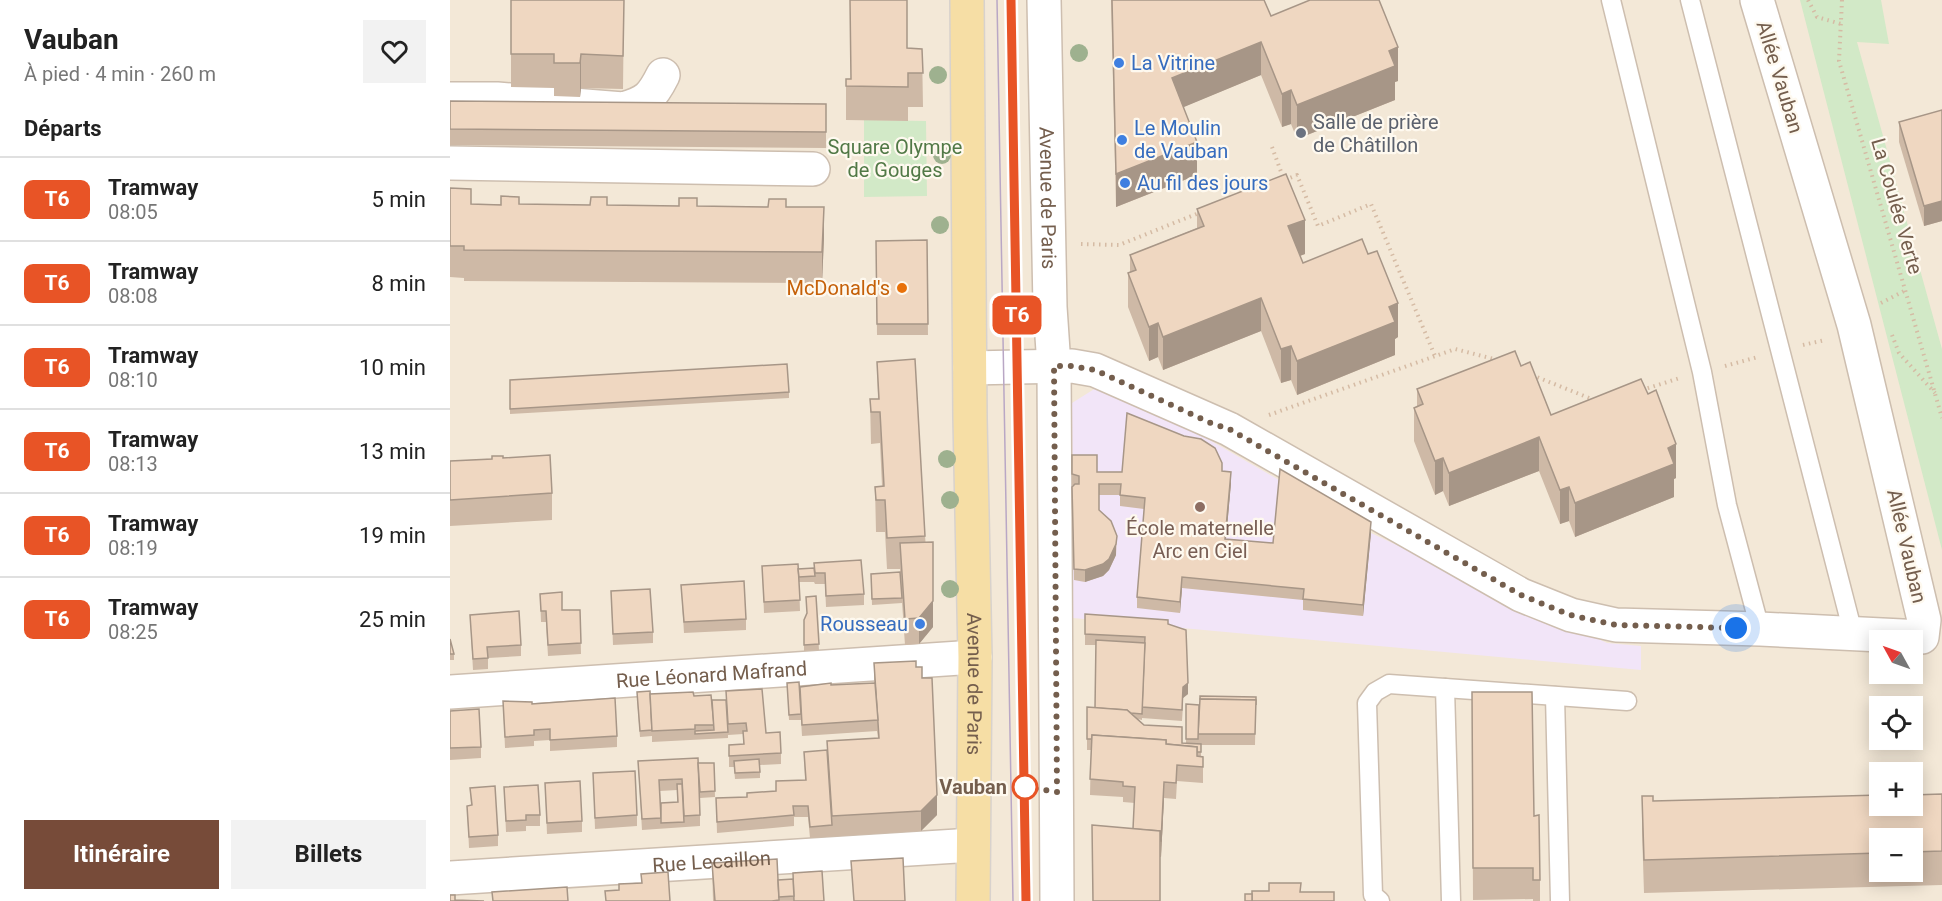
<!DOCTYPE html>
<html lang="fr">
<head>
<meta charset="utf-8">
<style>
	:root { --surface:#fff; --page:#f2f2f2; --text:#222; --muted:#767676; --line:#e0e0e0; --accent:#774b39 }
	body { margin:0; font-family:Roboto,sans-serif; background:var(--page); color:var(--text); height:100vh; display:flex; flex-direction:column; font-size:22px; white-space:nowrap }
	* { box-sizing:border-box; margin:0 }
	p { font-size:20px; color:var(--muted) }
	.icon { flex:none; width:33px; height:33px; fill:none; stroke:currentColor; stroke-width:2; stroke-linecap:round; stroke-linejoin:round }
	.map { position:relative; flex:1; overflow:hidden }
	.drawer { display:flex; flex-direction:column; background:var(--surface); width:450px }
	.drawer>* { flex:none }
	.badge { padding:0 12px; border-radius:9px; font-size:21px; line-height:39px }
	.needle { width:39px; rotate:310deg }
	.tools { position:absolute; left:1419px; top:630px; display:grid; gap:12px }
	.tools a { display:grid; place-items:center; width:54px; height:54px; border-radius:0px; background:var(--surface); box-shadow:0 3px 15px #0003; font-size:30px }
	.you { position:absolute; width:30px; height:30px; margin:-15px; border:4px solid #fff; border-radius:50%; background:#1a73e8; box-shadow:0 0 0 9px #1a73e833 }
	.map>.badge { position:absolute; translate:-50% -50%; box-shadow:0 0 0 3px #fff }
	h2 { padding:0 24px; font-size:22px; line-height:54px }
	.round { display:grid; place-items:center; flex:none; width:63px; height:63px; border-radius:0px; background:var(--page) }
	.summary { display:flex; align-items:center; justify-content:space-between; height:102px; padding:0 24px }
	h1 { font-size:28px; font-weight:700; line-height:45px }
	.cta { display:flex; gap:12px; margin-top:auto; padding:12px 24px }
	.cta a { flex:1; height:69px; border-radius:0px; background:var(--accent); color:#fff; font-size:24px; font-weight:700; line-height:69px; text-align:center }
	.cta a+a { background:var(--page); color:var(--text) }
	ul { padding:0; list-style:none }
	li { display:flex; align-items:center; gap:18px; height:84px; padding:0 24px; border-top:2px solid var(--line) }
	li div { flex:1 }
	li b { display:block; font-size:22px }
	li em { font-style:normal }
	li .badge { min-width:66px; font-weight:700; text-align:center }
	main { display:flex; flex:1; min-height:0 }
	.map>svg:first-child { display:block }
	.residential { fill:#f3e8d7; fill-rule:evenodd }
	.education { fill:#f2e5f8 }
	.green { fill:#d2e9c7 }
	.lines { fill:none; stroke-linecap:round; stroke-linejoin:round }
	.service-casing { stroke:#cdbeaf; stroke-width:21 }
	.minor-casing { stroke:#cdbeaf; stroke-width:36 }
	.primary-casing { stroke:#d8d2cd; stroke-width:36 }
	.path { stroke:#d5bba4; stroke-width:4; stroke-dasharray:1.5 4.5; stroke-linecap:butt }
	.service { stroke:#fff; stroke-width:18 }
	.minor { stroke:#fff; stroke-width:33 }
	.primary { stroke:#f6dea5; stroke-width:33 }
	.tram { stroke:#b9a7c5; stroke-width:1.5 }
	.tree { fill:#9eb18f }
	.wall { fill:#ceb9a6; fill-rule:evenodd }
	.shaded-wall { fill:#a79687 }
	.building { fill:#efd7c1; stroke:#a79687; stroke-width:1.5 }
	.line-casing { stroke:#fff; stroke-width:14 }
	.line { stroke:#e85426; stroke-width:9 }
	.walk { stroke:#745e4d; stroke-width:6; stroke-dasharray:0 10.8 }
	.shop-dot { fill:#3f7fe0; stroke:#fef9ef; stroke-width:2 }
	.worship-dot { fill:#6b7280; stroke:#fef9ef; stroke-width:2 }
	.food-dot { fill:#e8710a; stroke:#fef9ef; stroke-width:2 }
	.education-dot { fill:#8d6e63; stroke:#fef9ef; stroke-width:2 }
	.stop-dot { fill:#fff; stroke:#e85426; stroke-width:3 }
	.labels { text-anchor:middle; dominant-baseline:central; stroke-width:4.5; stroke-linejoin:round; paint-order:stroke }
	.shop-label { font-size:20px; fill:#366cbe; stroke:#fef9ef; text-anchor:start }
	.street-label { font-size:20px; fill:#745e4d; stroke:#fef9ef }
	.worship-label { font-size:20px; fill:#5b616d; stroke:#fef9ef; text-anchor:start }
	.park-label { font-size:20px; fill:#517946; stroke:#fef9ef }
	.food-label { font-size:20px; fill:#c56008; stroke:#fef9ef; text-anchor:end }
	.education-label { font-size:20px; fill:#785e54; stroke:#fef9ef }
	.stop-label { font-size:20px; font-weight:bold; fill:#745e4d; stroke:#fef9ef; text-anchor:end }
</style>
</head>
<body>
<main>
<section class="drawer">
<div class="summary"><div><h1>Vauban</h1><p>À pied · 4 min · 260 m</p></div><a class="round"><svg class="icon" aria-label="heart" viewBox="0 0 24 24"><path d="M12 20l-8-8c-3-5 5-10 8-4 3-6 11-1 8 4z"/></svg></a></div>
<h2>Départs</h2>
<ul>
<li><span class="badge" style="background:#e85426;color:#fff">T6</span><div><b>Tramway</b><p>08:05</p></div><em>5 min</em></li>
<li><span class="badge" style="background:#e85426;color:#fff">T6</span><div><b>Tramway</b><p>08:08</p></div><em>8 min</em></li>
<li><span class="badge" style="background:#e85426;color:#fff">T6</span><div><b>Tramway</b><p>08:10</p></div><em>10 min</em></li>
<li><span class="badge" style="background:#e85426;color:#fff">T6</span><div><b>Tramway</b><p>08:13</p></div><em>13 min</em></li>
<li><span class="badge" style="background:#e85426;color:#fff">T6</span><div><b>Tramway</b><p>08:19</p></div><em>19 min</em></li>
<li><span class="badge" style="background:#e85426;color:#fff">T6</span><div><b>Tramway</b><p>08:25</p></div><em>25 min</em></li>
</ul>
<div class="cta"><a>Itinéraire</a><a>Billets</a></div>
</section>
<div class="map">
<svg width="1492" height="901" viewBox="0 0 1492 901">
	<rect width="100%" height="100%" fill="#fbf5e8"/>
	<path class="residential" d="M 0,0 L 1492,0 L 1492,901 L 0,901 ZM 1430,640 L 1462,640 L 1462,674 L 1430,674 ZM 1430,706 L 1462,706 L 1462,740 L 1430,740 ZM 1430,772 L 1462,772 L 1462,806 L 1430,806 ZM 1430,838 L 1462,838 L 1462,872 L 1430,872 Z"/>
	<polygon class="education" points="657,381 921,533 1157,643 1191,646 1191,670 623,618 622,403"/>
	<g class="green">
		<polygon points="1350,0 1431,0 1439,44 1407,42 1492,349 1492,550"/>
		<polygon points="414,120 476,121 477,196 414,197"/>
	</g>
	<g class="lines">
		<g class="service-casing">
			<g id="service">
				<polyline points="1161,0 1252,372 1277,505 1310,629"/>
				<polyline points="1240,0 1403,633"/>
				<polyline points="995,688 1177,701"/>
				<polyline points="1105,696 1110,901"/>
				<polyline points="930,901 923,895 917,703 925,692 939,684 995,688 1001,901"/>
			</g>
		</g>
		<g class="minor-casing">
			<g id="minor">
				<path id="s1" d="M 594,0 L 600,307 L 604,366 L 607,901"/>
				<path d="M 0,99 L 47,99 L 173,109 C 197,102 202,97 213,75"/>
				<polyline points="0,163 363,169"/>
				<polyline points="520,368 622,366 645,370 779,429 1071,595 1121,615 1166,625 1310,629 1472,637 1474,620 1404,325 1307,0"/>
				<path id="s2" d="M 0,692 L 525,657"/>
				<path id="s3" d="M 0,878 L 523,845"/>
			</g>
		</g>
		<g class="primary-casing">
			<g id="primary">
				<path id="s4" d="M 517,0 L 520,418 L 525,657 L 523,901"/>
			</g>
		</g>
		<g class="path">
			<polyline points="1358,0 1367,17 1391,24"/>
			<polyline points="1392,0 1389,61 1492,418"/>
			<polyline points="822,147 834,180"/>
			<polyline points="835,180 847,175 868,226 921,204 985,356"/>
			<polyline points="631,244 669,245 749,213"/>
			<polyline points="1431,303 1456,290"/>
			<polyline points="1442,335 1449,353 1485,393"/>
			<polyline points="1353,345 1375,340"/>
			<polyline points="1275,366 1308,357"/>
			<polyline points="1082,375 1144,400"/>
			<polyline points="1192,390 1230,378"/>
			<polyline points="819,415 1005,349 1048,360"/>
		</g>
		<use href="#service" class="service"/>
		<use href="#minor" class="minor"/>
		<use href="#primary" class="primary"/>
		<g class="tram">
			<polyline points="547,0 563,901"/>
			<polyline points="561,0 576,901"/>
		</g>
	</g>
	<g class="tree">
		<circle cx="629" cy="53" r="9"/>
		<circle cx="488" cy="75" r="9"/>
		<circle cx="492" cy="155" r="9"/>
		<circle cx="490" cy="225" r="9"/>
		<circle cx="497" cy="459" r="9"/>
		<circle cx="500" cy="500" r="9"/>
		<circle cx="500" cy="589" r="9"/>
	</g>
	<g class="wall">
		<polygon points="61,0 174,0 173,89 131,88 130,97 104,96 104,88 61,87"/>
		<polygon points="661,0 814,0 821,16 948,81 945,82 945,100 847,139 841,124 832,127 811,75 733,107 747,175 666,207"/>
		<polygon points="457,48 472,49 473,107 458,107 458,121 396,120 396,79 401,79"/>
		<polygon points="0,101 376,104 376,148 0,145"/>
		<polygon points="1492,110 1492,221 1474,226 1449,142 1449,122"/>
		<polygon points="0,188 21,204 336,207 374,238 372,283 14,281 14,278 0,277"/>
		<polygon points="747,209 855,254 850,256 853,263 948,337 945,339 945,355 847,395 841,380 831,383 811,331 713,370 708,357 699,361 678,307 678,273 680,272 680,255 747,228"/>
		<polygon points="477,240 478,335 427,335 426,241"/>
		<polygon points="427,362 475,536 483,627 469,644 455,645 452,602 452,603 422,605 421,574 450,572 450,569 437,569 435,532 426,532 425,487 432,486 430,443 421,444 420,399 428,399"/>
		<polygon points="1071,366 1101,415 1226,478 1224,479 1224,497 1125,537 1119,521 1110,524 1089,471 999,506 993,491 985,495 964,441 964,408 967,406 967,389"/>
		<polygon points="60,380 339,392 339,398 60,414"/>
		<polygon points="622,455 647,472 772,471 781,483 776,539 823,543 921,533 913,616 853,610 853,600 732,588 730,613 687,608 687,597 694,509 670,506 670,495 649,495 649,510 667,536 666,555 659,570 653,576 635,582 624,580 622,487 624,485 622,485"/>
		<polygon points="53,458 102,493 102,520 0,526 0,461"/>
		<polygon points="364,563 414,594 414,605 376,607 375,584 365,584 364,582 349,582 350,611 314,613 312,566 348,569 364,568"/>
		<polygon points="231,585 296,619 296,630 234,633"/>
		<polygon points="161,591 203,632 203,643 163,645"/>
		<polygon points="90,594 112,610 130,610 131,654 98,656 96,622 91,622"/>
		<polygon points="366,596 369,650 354,651 354,620"/>
		<polygon points="635,614 718,624 738,694 733,698 732,721 692,718 692,717 692,720 688,719 694,725 732,743 736,743 736,704 749,705 806,697 805,745 751,745 751,756 753,757 753,783 727,781 726,799 714,798 711,857 710,857 710,901 643,901 642,825 683,829 685,803 673,802 673,797 640,795 641,750 637,750 637,707 645,708 646,645 635,645"/>
		<polygon points="20,615 71,645 71,656 38,658 38,669 23,670"/>
		<polygon points="0,639 4,654 4,660 0,660"/>
		<polygon points="424,663 466,667 472,678 487,815 471,831 360,838 358,817 344,817 344,826 267,833 266,798 297,797 326,791 326,781 355,780 354,752 377,750 377,741 428,738 427,731 352,736 351,719 351,720 339,720 337,683 350,697 381,685 424,683"/>
		<polygon points="276,691 316,733 331,753 331,764 310,765 310,778 285,779 284,767 279,767 279,745 293,744 293,734 278,735 278,738 202,742 202,736 190,737 187,698 200,698 244,696 262,700 276,700"/>
		<polygon points="1022,692 1084,816 1090,880 1090,901 1083,901 1083,899 1023,900"/>
		<polygon points="53,701 82,704 167,736 167,747 100,751 100,740 84,741 84,746 55,748"/>
		<polygon points="0,711 31,747 31,758 0,760"/>
		<path d="M 188,761 L 248,763 L 264,763 L 265,797 L 250,798 L 250,826 L 192,830 ZM 227,790 L 227,802 L 211,803 L 210,791 Z"/>
		<polygon points="143,773 187,815 187,826 145,829"/>
		<polygon points="95,783 132,821 132,832 97,834"/>
		<polygon points="54,787 90,815 90,826 76,826 76,831 56,832"/>
		<polygon points="20,788 48,835 48,846 19,848 17,806 21,805"/>
		<path d="M 1492,794 L 1492,885 L 1194,893 L 1192,830 L 1192,796 L 1203,801 ZM 1430,838 L 1462,838 L 1462,872 L 1430,872 Z"/>
		<polygon points="262,863 328,880 374,901 263,901"/>
	</g>
	<g class="shaded-wall">
		<polygon points="811,42 811,75 722,112 722,78"/>
		<polygon points="948,47 948,81 945,82 945,100 847,139 847,105 939,51"/>
		<polygon points="131,54 131,88 130,97 130,63"/>
		<polygon points="841,90 841,124 832,127 832,94"/>
		<polygon points="747,142 747,175 666,207 666,174"/>
		<polygon points="1492,201 1492,221 1474,226 1474,206"/>
		<polygon points="374,207 374,238 372,283 372,252"/>
		<polygon points="855,220 855,254 838,260 838,226"/>
		<polygon points="811,298 811,331 713,370 713,337"/>
		<polygon points="948,303 948,337 945,339 945,355 847,395 847,361 939,307"/>
		<polygon points="708,323 708,357 699,361 699,327"/>
		<polygon points="841,346 841,380 831,383 831,349"/>
		<polygon points="1089,437 1089,471 999,506 999,473"/>
		<polygon points="1226,444 1226,478 1224,479 1224,497 1125,537 1125,503 1218,448"/>
		<polygon points="993,458 993,491 985,495 985,461"/>
		<polygon points="781,472 781,483 775,550 775,539"/>
		<polygon points="1119,487 1119,521 1110,524 1110,490"/>
		<polygon points="921,522 921,533 913,616 913,605"/>
		<polygon points="666,544 666,555 659,570 653,576 635,582 635,570"/>
		<polygon points="732,577 732,588 730,613 730,602"/>
		<polygon points="483,601 483,627 469,644 469,618"/>
		<polygon points="738,683 738,694 733,698 732,721 733,687"/>
		<polygon points="714,782 714,798 711,857 711,841"/>
		<polygon points="487,795 487,815 471,831 471,811"/>
	</g>
	<g class="building">
		<polygon points="61,0 174,0 173,56 131,54 130,63 104,63 104,54 61,54"/>
		<polygon points="400,0 457,0 457,48 472,49 473,73 458,73 458,87 396,86 396,79 401,79"/>
		<polygon points="662,0 814,0 821,16 860,0 929,0 948,47 939,51 945,66 847,105 841,90 832,94 811,42 722,78 747,142 666,174"/>
		<polygon points="0,101 376,104 376,132 0,129"/>
		<polygon points="1492,110 1492,201 1474,206 1449,122"/>
		<polygon points="836,174 855,220 838,226 853,263 912,239 918,254 927,251 948,303 939,307 945,322 847,361 841,346 831,349 811,298 713,337 708,323 699,327 678,273 686,270 680,255 754,226 747,209"/>
		<polygon points="0,188 21,189 21,204 51,205 51,196 69,197 69,204 140,205 141,197 157,197 157,205 229,206 229,198 247,198 247,206 318,207 319,199 336,199 336,207 374,207 372,252 14,250 14,246 0,246"/>
		<polygon points="477,240 478,324 427,324 426,241"/>
		<polygon points="1065,351 1071,366 1080,362 1101,415 1191,379 1198,394 1206,390 1226,444 1218,448 1224,464 1125,503 1119,487 1110,490 1089,437 999,473 993,458 985,461 964,408 973,404 967,389"/>
		<polygon points="465,359 475,536 437,538 435,500 426,500 425,487 434,486 430,412 421,412 420,399 429,399 427,362"/>
		<polygon points="337,364 339,392 60,409 60,380"/>
		<polygon points="677,413 734,436 751,439 765,448 772,463 772,471 781,472 775,539 823,543 830,469 921,522 913,605 853,599 854,589 732,577 730,602 687,597 695,498 670,495 671,484 649,484 649,510 661,521 667,536 666,544 659,559 653,564 635,570 624,569 622,487 625,484 629,484 629,476 622,474 622,455 647,455 647,472 672,472"/>
		<polygon points="100,455 102,493 0,500 0,461 42,459 42,456 53,456 53,458"/>
		<polygon points="483,542 483,601 469,618 455,619 450,543"/>
		<polygon points="411,560 414,594 376,596 375,573 365,573 364,563"/>
		<polygon points="348,564 350,600 314,602 312,566"/>
		<polygon points="364,568 365,576 349,577 348,569"/>
		<polygon points="450,572 452,598 422,599 421,574"/>
		<polygon points="294,581 296,619 234,622 231,585"/>
		<polygon points="200,589 203,632 163,634 161,591"/>
		<polygon points="112,592 112,610 130,610 131,643 98,645 96,611 91,611 90,594"/>
		<polygon points="366,596 369,644 354,645 354,620 357,613 356,597"/>
		<polygon points="69,611 71,645 37,647 38,658 23,659 20,615"/>
		<polygon points="635,614 718,620 718,624 736,630 738,683 733,687 732,710 692,707 695,637 635,634"/>
		<polygon points="0,639 4,654 0,654"/>
		<polygon points="646,640 695,643 692,714 681,713 677,710 645,708"/>
		<polygon points="466,661 466,667 472,667 472,678 482,678 487,795 471,811 382,816 377,741 429,738 424,663"/>
		<polygon points="349,682 351,714 339,715 337,683"/>
		<polygon points="381,683 381,685 425,683 428,720 352,725 350,687"/>
		<polygon points="312,689 316,733 330,732 331,753 279,756 279,745 294,744 293,731 297,731 296,723 278,724 276,691"/>
		<polygon points="200,691 202,730 190,731 187,692"/>
		<polygon points="243,692 244,696 261,695 264,725 245,725 245,729 202,731 200,694"/>
		<polygon points="1022,692 1082,692 1084,816 1089,815 1090,880 1083,880 1083,868 1023,868"/>
		<polygon points="750,696 806,697 806,705 806,700 750,699"/>
		<polygon points="165,698 167,736 100,740 100,729 84,730 84,735 55,737 53,701 82,702 82,704"/>
		<polygon points="750,699 806,700 805,734 748,734"/>
		<polygon points="262,700 276,700 278,732 245,734 245,731 264,730"/>
		<polygon points="736,704 749,705 748,739 736,739"/>
		<polygon points="637,707 677,710 694,725 732,727 732,743 751,744 751,752 747,752 747,747 716,744 716,740 642,735 642,739 637,739"/>
		<polygon points="29,709 31,747 0,748 0,711"/>
		<polygon points="642,735 716,740 716,744 747,747 747,756 753,757 753,767 727,765 726,783 714,782 711,841 710,841 710,831 683,829 685,787 673,786 673,782 640,779"/>
		<polygon points="377,750 382,825 360,827 358,806 343,806 344,815 267,822 266,798 297,797 297,793 326,791 326,781 356,780 354,752"/>
		<polygon points="248,758 250,815 234,816 232,779 209,780 211,818 192,819 188,761"/>
		<polygon points="309,759 310,772 285,773 284,761"/>
		<polygon points="248,763 264,763 265,791 250,792"/>
		<polygon points="185,771 187,815 145,818 143,773"/>
		<polygon points="130,781 132,821 97,823 95,783"/>
		<polygon points="227,784 232,784 234,822 211,823 211,803 228,802"/>
		<polygon points="88,785 90,815 76,815 76,820 56,821 54,787"/>
		<polygon points="45,786 48,835 19,837 17,806 22,805 20,788"/>
		<polygon points="1492,794 1492,851 1462,852 1462,838 1430,838 1430,853 1194,860 1192,796 1203,796 1203,801 1430,795 1430,806 1462,806 1462,795"/>
		<polygon points="642,825 710,831 710,901 643,901"/>
		<polygon points="453,858 455,901 404,901 401,861"/>
		<polygon points="327,859 329,900 322,901 265,901 262,863"/>
		<polygon points="372,871 374,901 344,901 343,873"/>
		<polygon points="218,872 220,901 156,901 155,891 169,890 169,884 192,883 191,874"/>
		<polygon points="343,879 344,896 329,897 328,880"/>
		<polygon points="819,883 851,883 850,892 884,892 884,901 802,901 802,891 819,891"/>
		<polygon points="117,887 118,901 43,901 42,892"/>
		<rect x="795" y="894" width="7" height="7"/>
		<polygon points="0,895 5,895 5,900 34,901 0,901"/>
	</g>
	<g class="lines">
		<g class="line-casing">
			<polyline id="line" points="561,0 576,901"/>
		</g>
		<use href="#line" class="line"/>
		<polyline class="walk" points="575,787 607,792 604,366 622,366 645,370 761,423 779,429 1071,595 1120,615 1166,625 1286,628"/>
	</g>
	<g class="shop-dot">
		<circle cx="669" cy="63" r="6"/>
		<circle cx="672" cy="140" r="6"/>
		<circle cx="675" cy="183" r="6"/>
		<circle cx="470" cy="624" r="6"/>
	</g>
	<circle class="worship-dot" cx="851" cy="133" r="6"/>
	<circle class="food-dot" cx="452" cy="288" r="6"/>
	<circle class="education-dot" cx="750" cy="507" r="6"/>
	<circle class="stop-dot" cx="575" cy="787" r="12"/>
	<g class="labels">
		<g class="shop-label">
			<text x="681" y="63">La Vitrine</text>
			<text x="684" y="128">Le Moulin<tspan x="684" dy="23">de Vauban</tspan></text>
			<text x="687" y="183">Au fil des jours</text>
			<text x="458" y="624" text-anchor="end">Rousseau</text>
		</g>
		<g class="street-label">
			<text transform="translate(1330 77) rotate(73)">Allée Vauban</text>
			<text stroke="none"><textPath href="#s1" startOffset="198">Avenue de Paris</textPath></text>
			<text transform="translate(1447 206) rotate(74)">La Coulée Verte</text>
			<text transform="translate(1457 546) rotate(77)">Allée Vauban</text>
			<text stroke="none"><textPath href="#s2" startOffset="262">Rue Léonard Mafrand</textPath></text>
			<text stroke="none"><textPath href="#s4" startOffset="684">Avenue de Paris</textPath></text>
			<text stroke="none"><textPath href="#s3" startOffset="262">Rue Lecaillon</textPath></text>
		</g>
		<g class="worship-label">
			<text x="863" y="122">Salle de prière<tspan x="863" dy="23">de Châtillon</tspan></text>
		</g>
		<g class="park-label">
			<text x="445" y="147">Square Olympe<tspan x="445" dy="23">de Gouges</tspan></text>
		</g>
		<g class="food-label">
			<text x="440" y="288">McDonald's</text>
		</g>
		<g class="education-label">
			<text x="750" y="528">École maternelle<tspan x="750" dy="23">Arc en Ciel</tspan></text>
		</g>
		<g class="stop-label">
			<text x="557" y="787">Vauban</text>
		</g>
	</g>
</svg>
<div class="tools">
<a><svg class="needle" viewBox="-14 -14 28 28"><path d="M0-13l5 13h-10z" fill="#e53935"/><path d="M0 13l5-13h-10z" fill="#767676"/></svg></a>
<a><svg class="icon" aria-label="locate" viewBox="0 0 24 24"><circle cx="12" cy="12" r="6"/><path d="M12 2v4M12 18v4M2 12h4M18 12h4"/></svg></a>
<a>+</a>
<a>−</a>
</div>
<div class="you" style="left:1286px;top:628px"></div>
<b class="badge" style="left:567px;top:315px;background:#e85426;color:#fff">T6</b>
</div>
</main>
</body>
</html>
